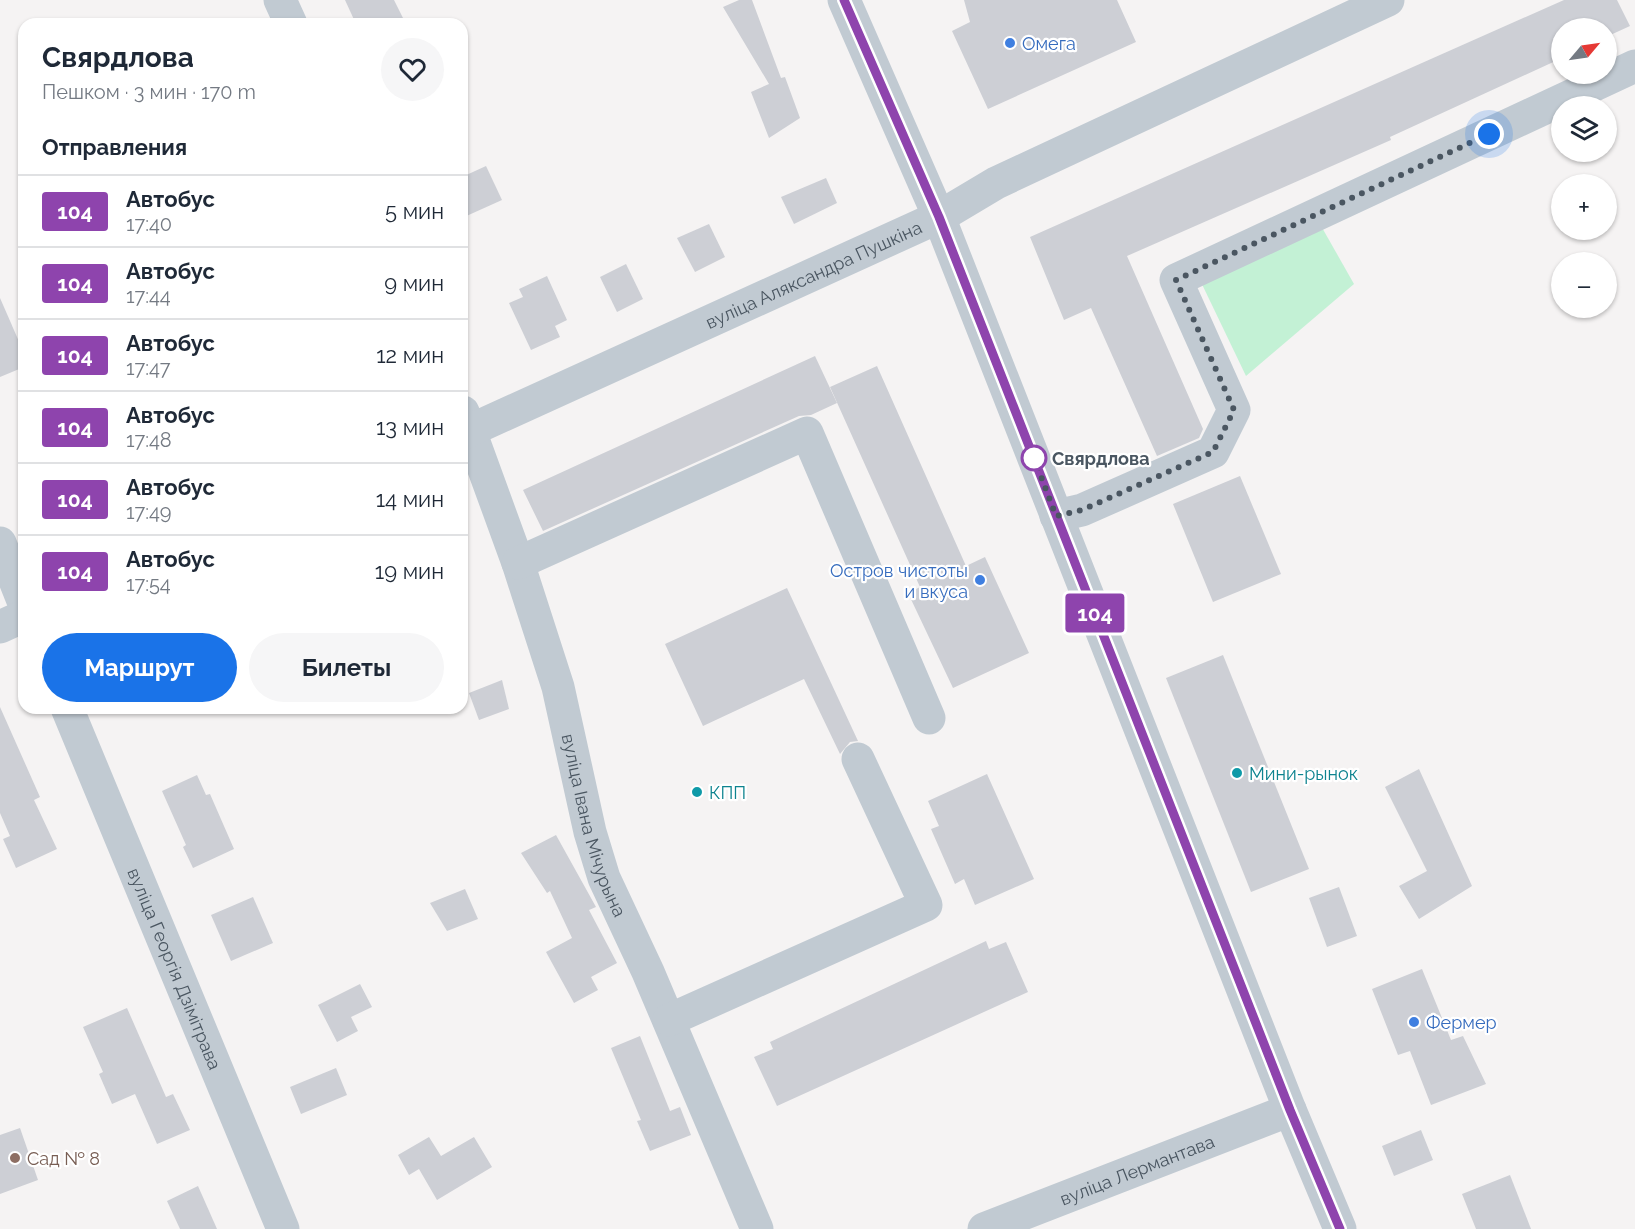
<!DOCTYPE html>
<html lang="ru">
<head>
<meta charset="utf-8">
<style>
	:root { --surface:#fff; --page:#f6f6f7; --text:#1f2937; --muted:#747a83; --line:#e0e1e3; --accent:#1a73e8 }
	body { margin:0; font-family:Raleway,sans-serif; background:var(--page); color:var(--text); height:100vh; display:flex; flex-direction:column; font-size:22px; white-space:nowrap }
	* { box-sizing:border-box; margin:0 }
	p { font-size:20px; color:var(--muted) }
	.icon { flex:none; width:33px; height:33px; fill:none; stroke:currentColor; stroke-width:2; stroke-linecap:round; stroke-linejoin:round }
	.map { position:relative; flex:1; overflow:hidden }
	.panel { position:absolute; left:18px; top:18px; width:450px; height:696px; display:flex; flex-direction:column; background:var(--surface); border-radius:18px; box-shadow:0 2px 4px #0004 }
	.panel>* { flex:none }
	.badge { padding:0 12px; border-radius:4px; font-size:21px; line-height:39px }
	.needle { width:39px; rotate:61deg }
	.controls { position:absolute; left:1551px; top:18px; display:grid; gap:12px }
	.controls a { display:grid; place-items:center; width:66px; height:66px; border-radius:50%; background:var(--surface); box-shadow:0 2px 4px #0004; font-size:30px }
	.you { position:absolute; width:30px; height:30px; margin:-15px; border:4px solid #fff; border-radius:50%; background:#1a73e8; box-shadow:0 0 0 9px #1a73e833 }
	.map>.badge { position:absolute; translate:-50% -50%; box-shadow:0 0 0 3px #fff }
	h2 { padding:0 24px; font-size:22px; line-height:54px }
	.round { display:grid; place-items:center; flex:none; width:63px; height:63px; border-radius:32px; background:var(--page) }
	.head { display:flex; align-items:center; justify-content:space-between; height:102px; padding:0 24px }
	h1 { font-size:28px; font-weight:700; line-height:45px }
	.cta { display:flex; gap:12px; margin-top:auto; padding:12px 24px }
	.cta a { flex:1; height:69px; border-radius:36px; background:var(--accent); color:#fff; font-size:24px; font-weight:700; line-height:69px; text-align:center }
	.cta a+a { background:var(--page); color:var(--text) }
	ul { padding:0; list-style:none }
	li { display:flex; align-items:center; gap:18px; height:72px; padding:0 24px; border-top:2px solid var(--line) }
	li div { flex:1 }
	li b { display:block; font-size:22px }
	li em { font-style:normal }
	li .badge { min-width:66px; font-weight:700; text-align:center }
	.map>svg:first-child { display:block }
	.green { fill:#c3f1d5 }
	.building { fill:#cdcfd5 }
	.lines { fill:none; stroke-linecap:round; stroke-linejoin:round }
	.minor { stroke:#c1cad2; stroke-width:33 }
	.line-casing { stroke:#fff; stroke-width:14 }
	.line { stroke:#8e44ad; stroke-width:9 }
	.walk { stroke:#4a5661; stroke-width:6; stroke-dasharray:0 10.8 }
	.shop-dot { fill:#3f7fe0; stroke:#fff; stroke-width:2 }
	.stop-dot { fill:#fff; stroke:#8e44ad; stroke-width:3 }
	.culture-dot { fill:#0f9aa8; stroke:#fff; stroke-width:2 }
	.education-dot { fill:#8d6e63; stroke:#fff; stroke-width:2 }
	.labels { text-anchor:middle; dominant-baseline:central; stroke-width:4.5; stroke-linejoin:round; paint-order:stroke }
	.shop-label { font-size:18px; fill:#366cbe; stroke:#fff; text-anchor:start }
	.street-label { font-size:18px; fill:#4a5661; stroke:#fff }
	.stop-label { font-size:18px; font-weight:bold; fill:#4a5661; stroke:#fff; text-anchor:start }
	.culture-label { font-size:18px; fill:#0d838f; stroke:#fff; text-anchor:start }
	.education-label { font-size:18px; fill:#785e54; stroke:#fff; text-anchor:start }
</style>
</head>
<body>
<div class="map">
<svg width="1635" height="1229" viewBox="0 0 1635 1229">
	<rect width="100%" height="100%" fill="#f5f3f3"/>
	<polygon class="green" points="1316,217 1354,284 1246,376 1199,278"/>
	<g class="building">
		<polygon points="345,0 394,0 406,24 356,24"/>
		<polygon points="739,0 752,0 781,78 785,77 800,118 769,138 751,92 769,84 723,7"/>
		<polygon points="964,0 1117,0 1136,42 988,109 952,31 970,22"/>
		<polygon points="1564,0 1617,0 1630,26 1606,37 1606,28 1562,28 1562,58 1390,137 1391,140 1127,256 1203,429 1199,438 1157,456 1091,308 1064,320 1030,237"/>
		<polygon points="486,166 502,200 462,218 462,177"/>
		<polygon points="826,178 837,203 794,224 781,197"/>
		<polygon points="709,224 725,257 695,272 677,238"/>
		<polygon points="626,264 643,299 617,312 600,277"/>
		<polygon points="547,276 567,320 555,326 560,337 531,350 509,303 523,297 519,289"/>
		<polygon points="0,298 24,353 24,367 0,377"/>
		<polygon points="815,356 837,403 811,415 799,416 543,531 523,490"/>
		<polygon points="877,366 966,566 985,557 1029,653 953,688 908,593 920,587 830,387"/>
		<polygon points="1240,476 1281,574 1213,602 1173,504"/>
		<polygon points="787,588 858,741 850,742 840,754 804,679 703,726 665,644"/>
		<polygon points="1223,655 1309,869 1251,892 1166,678"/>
		<polygon points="502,680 509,709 479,720 469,693"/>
		<polygon points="0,707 40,797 34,800 57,849 16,868 3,839 10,836 0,813"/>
		<polygon points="1419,769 1472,886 1419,919 1399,886 1427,871 1385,787"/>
		<polygon points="987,774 1034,879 975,905 964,879 955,884 931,829 939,826 928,801"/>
		<polygon points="197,775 206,795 210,794 234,849 193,868 183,847 186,845 162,791"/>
		<polygon points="556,835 596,907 589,910 617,963 591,977 598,990 574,1003 546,952 572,938 550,891 547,893 521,853"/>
		<polygon points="1339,887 1357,936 1327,947 1309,898"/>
		<polygon points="465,889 478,919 447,931 430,903"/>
		<polygon points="253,897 273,943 231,961 211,915"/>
		<polygon points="986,941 989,949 1006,942 1028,992 777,1106 754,1057 773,1049 770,1042"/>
		<polygon points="1422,969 1451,1040 1463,1036 1486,1084 1431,1105 1410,1051 1398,1055 1372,989"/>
		<polygon points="360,984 372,1007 351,1017 358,1031 337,1042 318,1005"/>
		<polygon points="127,1008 166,1097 173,1094 190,1130 157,1144 135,1094 112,1104 99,1074 103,1072 83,1027"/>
		<polygon points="640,1036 670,1111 680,1107 691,1135 650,1151 637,1121 641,1120 611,1048"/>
		<polygon points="336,1068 347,1095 301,1114 290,1087"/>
		<polygon points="20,1128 38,1180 0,1194 0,1135"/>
		<polygon points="1421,1130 1433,1160 1394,1176 1382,1146"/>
		<polygon points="429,1137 441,1156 474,1137 492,1167 437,1200 419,1169 409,1175 398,1155"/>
		<polygon points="1510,1175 1531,1229 1476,1229 1462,1194"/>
		<polygon points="198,1186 217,1229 180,1229 167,1201"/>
	</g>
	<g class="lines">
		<g class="minor">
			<polyline points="280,0 291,24"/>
			<polyline points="844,0 939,217 1290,1110 1340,1229"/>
			<path id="s1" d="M 463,412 L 518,563 L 558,687 L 590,832 L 604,878 L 648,972 L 757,1229"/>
			<path id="s2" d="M 462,434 L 939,217 L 996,183 L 1388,0"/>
			<polyline points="1056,516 1082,510 1213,452 1234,410 1176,280 1635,66"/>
			<polyline points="0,543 24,603"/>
			<polyline points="518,563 807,433 929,718"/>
			<polyline points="0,627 24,616"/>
			<path id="s3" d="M 67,708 L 283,1229"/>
			<polyline points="669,1020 926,905 858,759"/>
			<path id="s4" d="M 984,1229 L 1290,1110"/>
		</g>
	</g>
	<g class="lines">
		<g class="line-casing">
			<polyline id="line" points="844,0 939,217 1290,1110 1340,1229"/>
		</g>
		<use href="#line" class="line"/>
		<polyline class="walk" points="1034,458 1056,516 1082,510 1213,452 1234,410 1176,280 1489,134"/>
	</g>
	<g class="shop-dot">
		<circle cx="1010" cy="43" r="6"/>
		<circle cx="980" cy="580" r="6"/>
		<circle cx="1414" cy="1022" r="6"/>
	</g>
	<circle class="stop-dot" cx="1034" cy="458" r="12"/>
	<g class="culture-dot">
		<circle cx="1237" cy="773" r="6"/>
		<circle cx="697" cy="792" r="6"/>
	</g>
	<circle class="education-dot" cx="15" cy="1158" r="6"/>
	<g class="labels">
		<g class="shop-label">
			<text x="1022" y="43">Омега</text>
			<text x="968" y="570" text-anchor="end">Остров чистоты<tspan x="968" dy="21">и вкуса</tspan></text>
			<text x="1426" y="1022">Фермер</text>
		</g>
		<g class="street-label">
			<text stroke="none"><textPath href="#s2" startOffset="386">вуліца Аляксандра Пушкіна</textPath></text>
			<text stroke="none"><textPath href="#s1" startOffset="434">вуліца Івана Мічурына</textPath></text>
			<text stroke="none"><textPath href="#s3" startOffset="282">вуліца Георгія Дзімітрава</textPath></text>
			<text stroke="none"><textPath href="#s4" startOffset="164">вуліца Лермантава</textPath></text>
		</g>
		<g class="stop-label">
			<text x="1052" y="458">Свярдлова</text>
		</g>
		<g class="culture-label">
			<text x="1249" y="773">Мини-рынок</text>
			<text x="709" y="792">КПП</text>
		</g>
		<g class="education-label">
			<text x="27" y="1158">Сад № 8</text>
		</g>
	</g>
</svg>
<div class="controls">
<a><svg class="needle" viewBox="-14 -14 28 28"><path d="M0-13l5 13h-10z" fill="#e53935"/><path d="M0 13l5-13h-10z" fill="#747a83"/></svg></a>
<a><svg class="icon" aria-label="layers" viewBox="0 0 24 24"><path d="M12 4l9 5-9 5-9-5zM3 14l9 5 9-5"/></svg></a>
<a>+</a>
<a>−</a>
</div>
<div class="you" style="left:1489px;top:134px"></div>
<b class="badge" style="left:1095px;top:613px;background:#8e44ad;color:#fff">104</b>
<section class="panel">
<div class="head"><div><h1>Свярдлова</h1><p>Пешком · 3 мин · 170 m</p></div><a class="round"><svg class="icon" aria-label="heart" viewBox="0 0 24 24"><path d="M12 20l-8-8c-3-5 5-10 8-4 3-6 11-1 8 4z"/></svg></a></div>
<h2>Отправления</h2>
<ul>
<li><span class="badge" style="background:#8e44ad;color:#fff">104</span><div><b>Автобус</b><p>17:40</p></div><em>5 мин</em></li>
<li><span class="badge" style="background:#8e44ad;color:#fff">104</span><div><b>Автобус</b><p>17:44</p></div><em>9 мин</em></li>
<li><span class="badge" style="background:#8e44ad;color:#fff">104</span><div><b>Автобус</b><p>17:47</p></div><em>12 мин</em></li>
<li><span class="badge" style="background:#8e44ad;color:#fff">104</span><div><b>Автобус</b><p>17:48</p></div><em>13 мин</em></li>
<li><span class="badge" style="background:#8e44ad;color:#fff">104</span><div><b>Автобус</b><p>17:49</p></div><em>14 мин</em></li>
<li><span class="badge" style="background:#8e44ad;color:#fff">104</span><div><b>Автобус</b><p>17:54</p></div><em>19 мин</em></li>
</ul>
<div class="cta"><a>Маршрут</a><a>Билеты</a></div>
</section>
</div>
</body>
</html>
